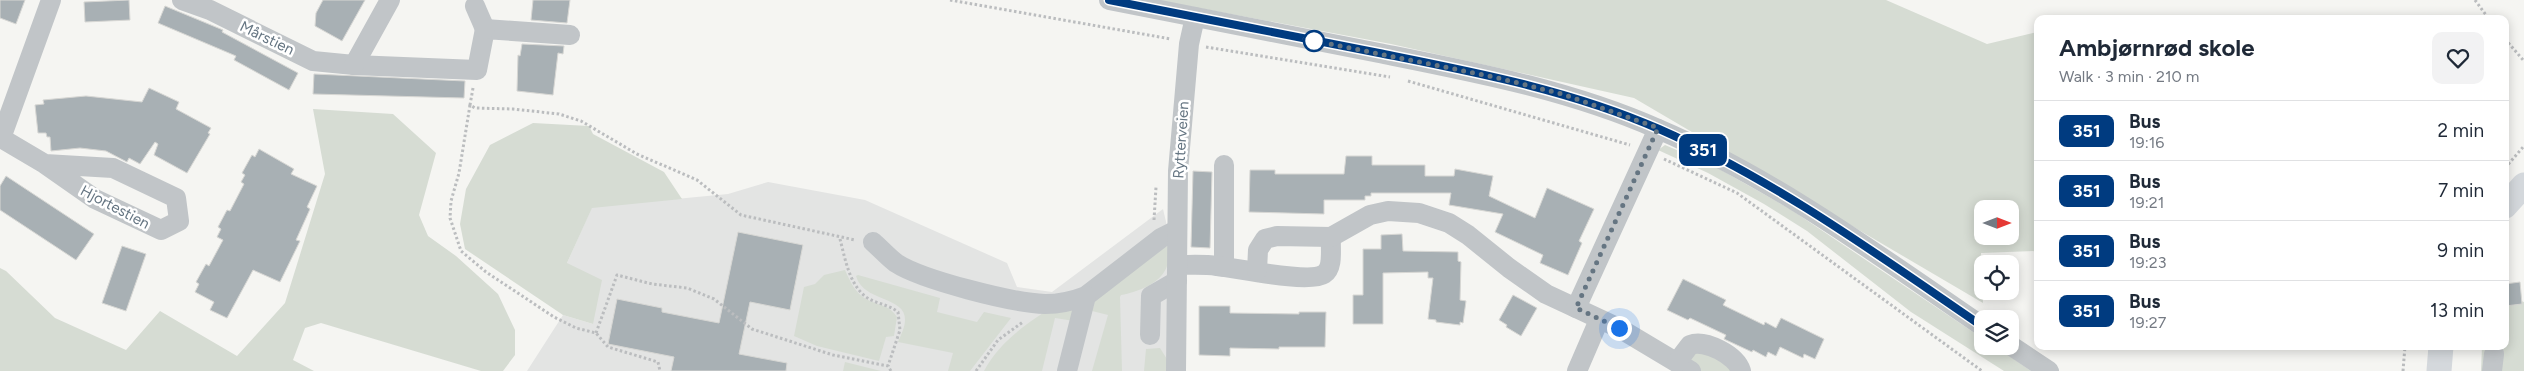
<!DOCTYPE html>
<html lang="en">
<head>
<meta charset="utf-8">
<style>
	:root { --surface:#fff; --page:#f2f2f3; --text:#1f2937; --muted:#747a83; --line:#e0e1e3 }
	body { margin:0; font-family:Figtree,sans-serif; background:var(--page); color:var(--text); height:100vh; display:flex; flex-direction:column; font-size:19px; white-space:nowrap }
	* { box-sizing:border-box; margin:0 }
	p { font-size:16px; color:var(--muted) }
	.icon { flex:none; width:28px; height:28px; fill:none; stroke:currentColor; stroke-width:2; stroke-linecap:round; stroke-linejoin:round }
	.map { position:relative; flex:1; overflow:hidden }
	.drawer { position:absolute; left:2034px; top:15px; width:475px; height:335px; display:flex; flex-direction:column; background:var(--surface); border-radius:10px; box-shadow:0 2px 12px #0003 }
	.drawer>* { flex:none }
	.badge { padding:0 10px; border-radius:8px; font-size:18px; line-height:32px }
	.needle { width:32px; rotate:90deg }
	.fabs { position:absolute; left:1974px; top:200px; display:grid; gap:10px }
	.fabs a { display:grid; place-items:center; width:45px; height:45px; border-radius:10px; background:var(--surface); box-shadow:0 2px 12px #0003; font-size:25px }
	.you { position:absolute; width:25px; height:25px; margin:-12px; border:4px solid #fff; border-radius:50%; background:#1a73e8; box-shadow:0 0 0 8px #1a73e833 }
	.map>.badge { position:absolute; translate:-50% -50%; box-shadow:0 0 0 2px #fff }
	.round { display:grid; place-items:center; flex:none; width:52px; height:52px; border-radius:10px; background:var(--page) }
	.headline { display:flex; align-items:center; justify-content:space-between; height:85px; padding:0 25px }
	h1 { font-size:24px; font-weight:700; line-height:38px }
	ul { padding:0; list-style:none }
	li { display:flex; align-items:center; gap:15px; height:60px; padding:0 25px; border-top:1px solid var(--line) }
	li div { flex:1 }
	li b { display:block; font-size:19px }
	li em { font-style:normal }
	li .badge { min-width:55px; font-weight:700; text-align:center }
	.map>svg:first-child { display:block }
	.built { fill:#e3e4e3 }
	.green { fill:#d6dcd3; fill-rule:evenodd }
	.building { fill:#a8b0b4; stroke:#d7d7d4 }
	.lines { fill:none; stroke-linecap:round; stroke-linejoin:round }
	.path { stroke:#bbbdbf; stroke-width:3; stroke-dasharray:2.5 2.5; stroke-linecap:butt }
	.minor { stroke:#c1c5c8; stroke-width:20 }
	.major { stroke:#d4d8dc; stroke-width:25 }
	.line-casing { stroke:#fff; stroke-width:11 }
	.line { stroke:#003b80; stroke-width:8 }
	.walk { stroke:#657582; stroke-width:5; stroke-dasharray:0 9 }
	.stop-dot { fill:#fff; stroke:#003b80; stroke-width:2.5 }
	.labels { text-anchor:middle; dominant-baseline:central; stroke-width:5; stroke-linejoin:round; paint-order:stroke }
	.street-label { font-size:15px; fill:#657582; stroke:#fff }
</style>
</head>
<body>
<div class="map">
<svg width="2524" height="371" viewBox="0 0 2524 371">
	<rect width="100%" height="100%" fill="#f5f5f2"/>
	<polygon class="built" points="768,182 865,200 1007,263 1017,287 1052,292 1163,209 1172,247 1170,371 527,371 563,315 593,324 567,263 592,207 728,194"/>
	<g class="green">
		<path d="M 1156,0 L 1886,0 L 1987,44 L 2037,32 L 2037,251 L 1981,253 L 1983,303 L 1634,98 L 1391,44 ZM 1982,209 L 2010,209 L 2010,236 L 1982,236 Z"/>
		<polygon points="313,109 393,114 436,153 419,215 428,236 456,256 498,294 515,330 515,355 503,371 481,371 321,323 305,328 293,360 314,371 0,371 0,268 6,271 55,318 126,350 160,311 237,356 285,303 325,174"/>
		<polygon points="533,123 589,126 593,134 664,172 682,199 592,208 567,263 602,280 593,324 563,315 465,249 460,224 466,189 490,145"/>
		<polygon points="1665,145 1714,166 1790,209 1982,338 1982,346 1995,346 2031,371 2004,371 1911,312 1807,231 1764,204 1708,173 1658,150"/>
		<path d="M 1169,246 C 1168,252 1169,260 1167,266 C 1161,284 1137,292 1121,295 L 1120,297 L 1122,371 L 1092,371 L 1108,315 L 1092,311 L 1095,300 L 1162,247 Z"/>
		<path d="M 845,270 C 850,281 855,293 866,299 C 877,305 890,305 897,317 L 894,336 L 886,337 L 879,361 L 817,346 L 794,336 L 804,287 L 815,284 L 824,275 Z"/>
		<path d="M 858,275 L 940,298 L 937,312 L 977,322 L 984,312 L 1011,318 L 970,371 L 948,371 L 953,353 L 898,342 C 901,335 905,327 905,320 C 906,296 863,302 856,276 Z"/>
		<polygon points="2505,296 2524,302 2524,371 2481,371 2482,346 2505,346"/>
		<path d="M 1074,306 L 1074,321 L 1055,318 L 1042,371 L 984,371 C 997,346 1019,329 1043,313 C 1050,308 1065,308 1074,306 Z"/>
		<polygon points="1160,348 1170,364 1170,371 1144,371 1146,349"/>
		<polygon points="1701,348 1734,371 1698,371 1689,365 1689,353"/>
		<polygon points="845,362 881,371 843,371"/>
	</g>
	<g class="building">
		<polygon points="0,0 25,0 16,24 0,18"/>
		<polygon points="129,0 130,20 85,22 84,2"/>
		<polygon points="323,0 365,0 342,41 315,26 316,13"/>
		<polygon points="533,0 570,0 567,23 531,20"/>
		<polygon points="165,6 223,30 222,32 298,73 289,90 234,60 236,56 158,23"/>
		<polygon points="522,44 564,46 563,54 558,53 553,95 517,91 518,55 520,56"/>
		<polygon points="314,74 465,81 464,98 313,94"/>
		<polygon points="149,88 179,102 176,109 211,128 208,133 210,134 187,173 154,155 158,144 155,142 140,164 129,158 127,162 106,151 80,148 51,151 50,137 47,137 46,133 38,133 35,105 44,104 43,100 86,96 142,102"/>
		<polygon points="259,149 294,169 291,174 317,186 307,207 310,209 296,240 300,241 280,282 253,270 227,318 210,310 214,302 195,292 199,284 196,282 206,264 209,266 223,240 217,237 221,229 218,227 227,210 230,211 244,184 241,182 245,175 242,173 252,155 255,157"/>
		<polygon points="1346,156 1372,156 1372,165 1425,165 1425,176 1454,176 1455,169 1493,176 1489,196 1535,218 1547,188 1594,209 1579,241 1582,243 1568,275 1540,263 1543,255 1495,232 1503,214 1449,205 1451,193 1371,193 1371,196 1365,196 1365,200 1324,200 1324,214 1249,212 1250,170 1275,170 1275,174 1344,174"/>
		<polygon points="1193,171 1212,172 1210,248 1191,247"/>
		<polygon points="6,176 94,234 76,260 0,210 0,186"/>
		<polygon points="738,232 803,245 790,310 750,302 739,354 787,363 786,371 671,371 674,357 608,344 617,299 662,308 662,312 719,323"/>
		<polygon points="1402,234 1403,251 1458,252 1458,261 1461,262 1460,300 1466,301 1463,323 1460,322 1460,325 1436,322 1436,320 1428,319 1433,278 1428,278 1428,272 1383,273 1383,324 1353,324 1353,295 1363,295 1363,249 1381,249 1381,235"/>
		<polygon points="122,246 146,254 126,311 102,303"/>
		<polygon points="1683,279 1726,300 1723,305 1764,325 1765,322 1776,328 1781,318 1824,339 1815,359 1804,354 1803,358 1780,347 1776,356 1768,352 1766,357 1753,350 1752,352 1724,339 1726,335 1690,318 1688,320 1667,310"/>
		<polygon points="2520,282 2522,304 2505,306 2505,284"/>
		<polygon points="1513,295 1537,308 1521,336 1506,327 1507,325 1499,320"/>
		<polygon points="1199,306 1230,306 1230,313 1299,314 1299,312 1326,312 1325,347 1279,347 1279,349 1230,348 1230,356 1199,355"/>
	</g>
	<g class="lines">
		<g class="path">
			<polyline points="950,0 1171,39"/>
			<polyline points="2475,0 2489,19"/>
			<polyline points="2505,39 2524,61"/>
			<polyline points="1206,47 1390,77"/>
			<polyline points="1408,81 1630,145"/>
			<polyline points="473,88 470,105 475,108 513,109 559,114 581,121 637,154 697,180 741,215 855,240"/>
			<polyline points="470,105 459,173 451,201 450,218 461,251 486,272 554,317 576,328 596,333 608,347 658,362 660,371"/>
			<polyline points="1664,159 1737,193 1982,371"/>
			<polyline points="2505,168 2524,146"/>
			<polyline points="1154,220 1156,187"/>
			<path d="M 840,239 C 845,258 849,284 866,297 C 876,304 888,304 898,312 L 900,330 L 888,366"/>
			<polyline points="596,333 617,275 652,284 687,288 714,299 752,329 833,355 888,366 891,371"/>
			<polyline points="976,371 998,340 1023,322"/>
			<polyline points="2403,371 2405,346"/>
		</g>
		<g class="minor">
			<polyline points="182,0 210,10 313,61 354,65 477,70 485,29 570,35"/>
			<path d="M 1109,0 C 1199,17 1289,36 1379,53 C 1474,72 1570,90 1658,129 C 1775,179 1878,255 1982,326"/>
			<polyline points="475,6 485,29"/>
			<polyline points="354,65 390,0"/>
			<polyline points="45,164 113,168 176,198 179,221 161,230 95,199 45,164 1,138 51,0"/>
			<polyline points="1224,165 1224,267"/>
			<path d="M 873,242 C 881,249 888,257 896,263 C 922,280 1013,303 1045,304 C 1059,304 1073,301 1086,296 L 1161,238 L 1177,230"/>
			<path d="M 1178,265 C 1191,265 1204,264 1217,266 C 1237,268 1309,284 1324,274 C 1334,268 1330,247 1331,237"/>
			<polyline points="1257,271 1258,250 1265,239 1277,236 1331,237 1370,215 1388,211 1419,213 1449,223 1468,235 1509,268 1546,294 1619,328 1691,371"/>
			<polyline points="1576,308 1658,129"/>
			<polyline points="1150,335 1151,296 1177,281"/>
			<polyline points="2010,345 2049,371"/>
			<path d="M 1677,362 L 1690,345 C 1705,339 1736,355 1741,371"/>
			<polyline points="1067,371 1086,296"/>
			<polyline points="1176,371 1178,171 1189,44 1195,17"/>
			<polyline points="1577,371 1599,320"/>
			<polyline points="2492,371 2494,354"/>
		</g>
		<g class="major">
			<polyline points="2505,206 2524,185"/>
			<polyline points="2439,371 2441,346"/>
		</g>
	</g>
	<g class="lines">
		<g class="line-casing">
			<path id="line" d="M 1109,0 C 1199,17 1289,36 1379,53 C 1474,72 1570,90 1659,129 C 1775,180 1878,255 1982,326"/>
		</g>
		<use href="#line" class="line"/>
		<polyline class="walk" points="1314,41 1305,39 1494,77 1562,94 1658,128 1576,308 1619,328"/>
	</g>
	<circle class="stop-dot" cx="1314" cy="41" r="10"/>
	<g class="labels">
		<g class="street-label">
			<text transform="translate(267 38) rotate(26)">Mårstien</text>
			<text transform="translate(1181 140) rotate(-86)">Rytterveien</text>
			<text transform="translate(115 207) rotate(28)">Hjortestien</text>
		</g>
	</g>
</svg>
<div class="fabs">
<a><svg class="needle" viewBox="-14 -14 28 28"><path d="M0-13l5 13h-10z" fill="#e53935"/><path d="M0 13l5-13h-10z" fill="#747a83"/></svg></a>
<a><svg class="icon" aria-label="locate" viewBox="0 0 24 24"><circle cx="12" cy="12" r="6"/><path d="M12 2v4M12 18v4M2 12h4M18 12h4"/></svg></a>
<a><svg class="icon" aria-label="layers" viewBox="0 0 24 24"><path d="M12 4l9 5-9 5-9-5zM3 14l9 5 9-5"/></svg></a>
</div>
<div class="you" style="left:1619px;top:328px"></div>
<b class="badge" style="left:1703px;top:150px;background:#003b80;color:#fff">351</b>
<section class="drawer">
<div class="headline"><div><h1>Ambjørnrød skole</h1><p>Walk · 3 min · 210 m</p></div><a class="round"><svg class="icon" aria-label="heart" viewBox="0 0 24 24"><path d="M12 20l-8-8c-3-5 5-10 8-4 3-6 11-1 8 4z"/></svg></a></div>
<ul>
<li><span class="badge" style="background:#003b80;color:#fff">351</span><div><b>Bus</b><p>19:16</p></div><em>2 min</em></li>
<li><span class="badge" style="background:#003b80;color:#fff">351</span><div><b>Bus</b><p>19:21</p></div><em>7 min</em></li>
<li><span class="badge" style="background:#003b80;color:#fff">351</span><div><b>Bus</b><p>19:23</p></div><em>9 min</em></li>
<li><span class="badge" style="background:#003b80;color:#fff">351</span><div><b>Bus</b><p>19:27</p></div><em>13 min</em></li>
</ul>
</section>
</div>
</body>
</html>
